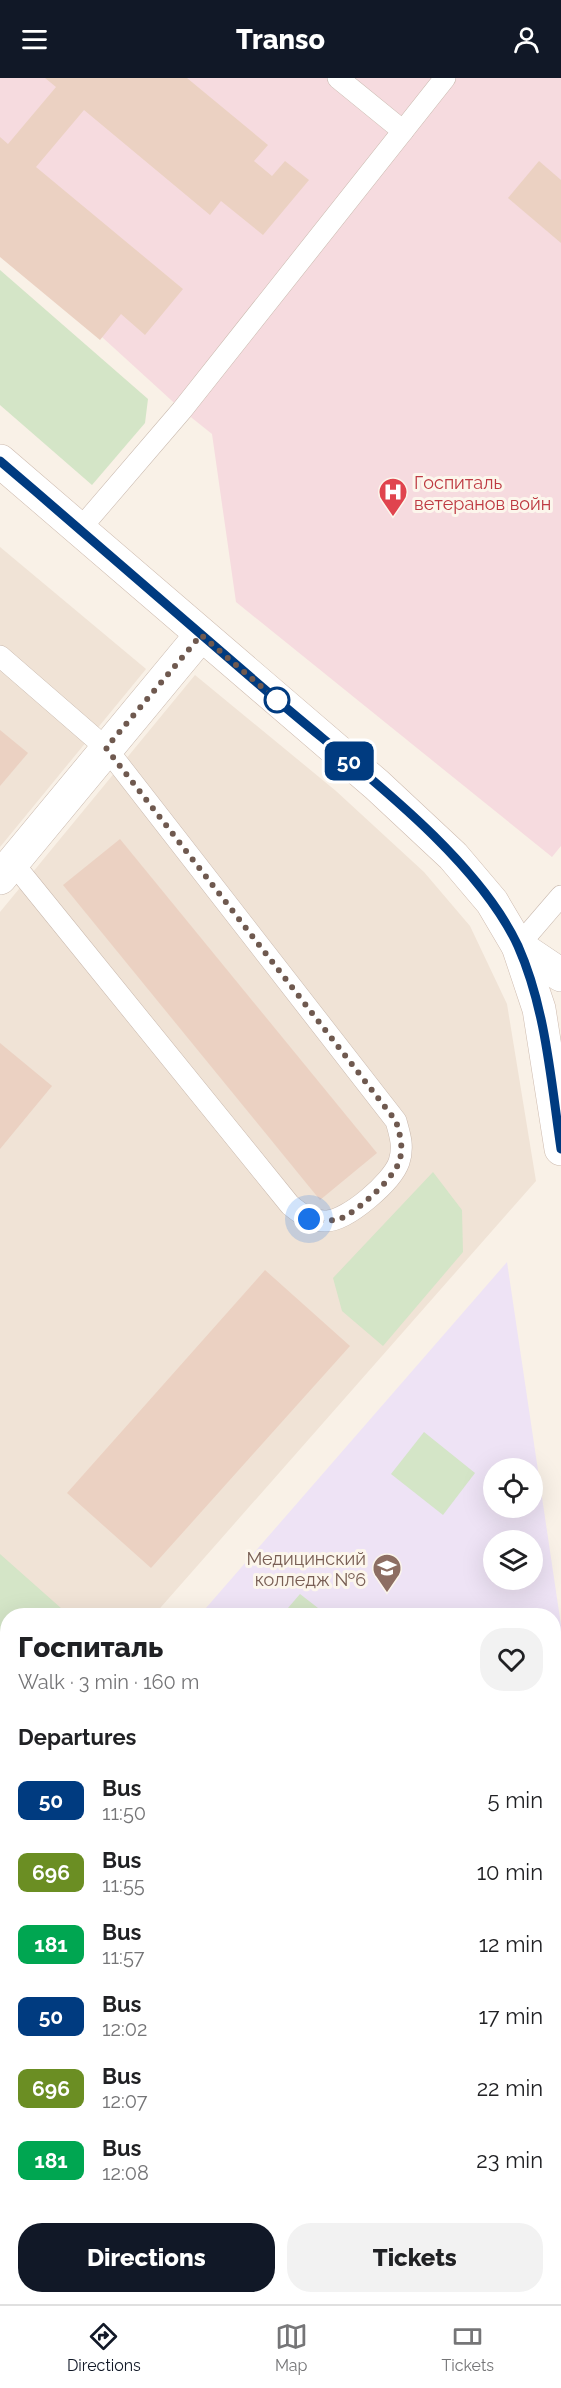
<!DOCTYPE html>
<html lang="en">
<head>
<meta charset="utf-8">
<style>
	:root { --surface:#fff; --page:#f2f2f2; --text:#202124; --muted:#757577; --line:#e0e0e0; --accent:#111827 }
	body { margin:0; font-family:Raleway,sans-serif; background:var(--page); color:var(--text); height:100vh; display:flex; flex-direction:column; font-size:22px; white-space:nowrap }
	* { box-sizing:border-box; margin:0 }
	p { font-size:20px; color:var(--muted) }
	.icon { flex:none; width:33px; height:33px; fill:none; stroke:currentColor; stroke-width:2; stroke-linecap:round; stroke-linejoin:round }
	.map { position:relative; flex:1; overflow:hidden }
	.panel { position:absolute; left:0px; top:1530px; width:561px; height:696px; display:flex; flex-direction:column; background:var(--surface); border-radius:24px 24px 0 0; box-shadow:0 6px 24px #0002 }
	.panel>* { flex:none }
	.badge { padding:0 12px; border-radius:9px; font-size:21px; line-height:39px }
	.tools { position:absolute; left:483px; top:1380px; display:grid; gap:12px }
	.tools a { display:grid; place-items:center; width:60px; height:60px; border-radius:50%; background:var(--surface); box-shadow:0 6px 24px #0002; font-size:30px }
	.you { position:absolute; width:30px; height:30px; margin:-15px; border:4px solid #fff; border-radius:50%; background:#1a73e8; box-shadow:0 0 0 9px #1a73e833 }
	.map>.badge { position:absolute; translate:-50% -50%; box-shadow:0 0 0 3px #fff }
	h2 { padding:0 18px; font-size:22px; line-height:54px }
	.round { display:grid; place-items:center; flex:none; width:63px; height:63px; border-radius:24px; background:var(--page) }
	.headline { display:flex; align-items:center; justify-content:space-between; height:102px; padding:0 18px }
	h1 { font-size:28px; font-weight:800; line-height:45px }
	.primary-button { display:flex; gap:12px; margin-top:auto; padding:12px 18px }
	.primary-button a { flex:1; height:69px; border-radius:24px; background:var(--accent); color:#fff; font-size:24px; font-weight:800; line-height:69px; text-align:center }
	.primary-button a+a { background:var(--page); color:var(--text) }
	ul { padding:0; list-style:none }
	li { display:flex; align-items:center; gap:18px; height:72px; padding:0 18px }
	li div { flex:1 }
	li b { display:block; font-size:22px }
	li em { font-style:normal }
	li .badge { min-width:66px; font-weight:700; text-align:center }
	header { display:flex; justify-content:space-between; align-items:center; height:78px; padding:0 18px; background:var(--accent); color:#fff; font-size:27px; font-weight:800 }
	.tab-bar { display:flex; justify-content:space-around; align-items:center; height:84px; border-top:2px solid var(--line); background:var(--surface); font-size:16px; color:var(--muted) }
	.tab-bar a { display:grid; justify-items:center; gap:3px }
	.tab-bar .selected { color:var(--accent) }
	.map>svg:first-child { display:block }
	.residential { fill:#f0e3d6 }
	.education { fill:#eee3f5; fill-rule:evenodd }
	.medical { fill:#f6dbdf }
	.green { fill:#d4e5c7 }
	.building { fill:#ebd1c2 }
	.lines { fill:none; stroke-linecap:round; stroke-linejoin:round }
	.lane-casing { stroke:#c9b9ae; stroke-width:22 }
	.street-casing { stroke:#c9b9ae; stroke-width:34 }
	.secondary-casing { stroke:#cebbaf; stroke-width:34 }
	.lane { stroke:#fff; stroke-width:21 }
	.street { stroke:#fff; stroke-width:33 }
	.secondary { stroke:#fff; stroke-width:33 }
	.line-casing { stroke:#fff; stroke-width:14 }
	.line { stroke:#003b80; stroke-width:9 }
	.walk { stroke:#6f594f; stroke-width:6; stroke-dasharray:0 10.8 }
	.stop-dot { fill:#fff; stroke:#003b80; stroke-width:3 }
	.labels { text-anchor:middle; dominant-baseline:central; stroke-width:6; stroke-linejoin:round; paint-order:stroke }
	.health-label { font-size:18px; fill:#be3a42; stroke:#fcf6ec; text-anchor:start }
	.education-label { font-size:18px; fill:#785e54; stroke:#fcf6ec; text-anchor:end }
</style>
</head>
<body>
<header><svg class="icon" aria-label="menu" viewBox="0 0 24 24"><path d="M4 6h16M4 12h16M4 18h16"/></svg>Transo<svg class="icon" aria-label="person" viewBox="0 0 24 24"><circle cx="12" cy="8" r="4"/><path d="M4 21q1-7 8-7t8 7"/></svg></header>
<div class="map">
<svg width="561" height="2226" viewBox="0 0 561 2226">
	<rect width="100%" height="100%" fill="#f9f1e7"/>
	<g class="residential">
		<polygon points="0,469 146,591 0,769"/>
		<polygon points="195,597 336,713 424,794 470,848 507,926 536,1103 154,1537 8,1538 8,1704 0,1713 0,834"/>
	</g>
	<g class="education">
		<path d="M 507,1184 L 561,1547 L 561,1862 L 554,1872 L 554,1538 L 199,1538 ZM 494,1390 L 532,1390 L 532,1430 L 494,1430 ZM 494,1462 L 532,1462 L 532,1502 L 494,1502 Z"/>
		<polygon points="7,1757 8,2218 334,2219 334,2226 0,2226 0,1765"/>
	</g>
	<polygon class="medical" points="0,0 561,0 561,768 552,779 236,524 212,356 182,332 0,166"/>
	<g class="green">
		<polygon points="0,192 148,321 145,345 92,407 0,327"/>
		<polygon points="433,1094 462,1132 463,1174 383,1268 342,1233 333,1200"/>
		<polygon points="424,1354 475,1395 443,1437 391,1396"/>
		<polygon points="0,1476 62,1531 57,1537 8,1538 7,1594 0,1602"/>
		<polygon points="300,1516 327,1537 282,1537"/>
	</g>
	<g class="building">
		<polygon points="45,0 187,0 268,67 254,83 272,98 285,83 309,102 263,157 221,123 210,137 84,32 36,89 183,211 145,257 121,236 100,262 0,179 0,59 8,66 56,9"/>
		<polygon points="539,83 561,102 561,165 508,120"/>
		<polygon points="0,652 28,675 0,708"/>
		<polygon points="120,761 377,1075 320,1122 63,807"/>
		<polygon points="0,965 52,1008 0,1071"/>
		<polygon points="265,1192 350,1268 151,1490 67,1415"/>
		<polygon points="0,2063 8,2069 8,2124 0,2133"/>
		<polygon points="403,2218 486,2218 486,2225"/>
	</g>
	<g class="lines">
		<g class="lane-casing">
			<g id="lane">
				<polyline points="338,0 403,53"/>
				<polyline points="80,451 182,332 445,0"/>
				<path d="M 0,578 L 106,670 L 396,1043 C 400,1057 404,1069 399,1084 C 392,1104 348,1142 327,1143 C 311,1144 301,1136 290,1127 L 13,785"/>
				<polyline points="518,868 561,818"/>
				<polyline points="554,1775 561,1766"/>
				<polyline points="0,2007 8,2014"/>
				<polyline points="554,2134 561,2135"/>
			</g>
		</g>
		<g class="street-casing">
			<g id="street">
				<polyline points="0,800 201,557"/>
				<polyline points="518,868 561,897"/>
			</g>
		</g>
		<g class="secondary-casing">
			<polyline id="secondary" points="0,383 377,707 453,778 492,824 518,868 539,931 561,1071"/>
		</g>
		<use href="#lane" class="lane"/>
		<use href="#street" class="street"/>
		<use href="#secondary" class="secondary"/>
	</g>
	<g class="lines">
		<g class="line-casing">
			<path id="line" d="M 0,383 C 95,464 189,546 284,628 C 358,691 477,779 518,868 C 546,931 551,1004 561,1071"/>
		</g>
		<use href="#line" class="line"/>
		<path class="walk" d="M 277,622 L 201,557 L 106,670 L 396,1043 C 400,1057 404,1070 399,1084 C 393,1101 361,1129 346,1138 C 335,1144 322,1143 309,1141"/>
	</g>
	<defs>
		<g id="hospital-pin" transform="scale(1.5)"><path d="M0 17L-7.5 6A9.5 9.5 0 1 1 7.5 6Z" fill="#e0444e" stroke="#fcf6ec"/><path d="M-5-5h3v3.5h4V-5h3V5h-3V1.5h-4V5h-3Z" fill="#fff"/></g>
		<g id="university-pin" transform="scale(1.5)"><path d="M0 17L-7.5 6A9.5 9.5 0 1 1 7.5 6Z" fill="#8d6e63" stroke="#fcf6ec"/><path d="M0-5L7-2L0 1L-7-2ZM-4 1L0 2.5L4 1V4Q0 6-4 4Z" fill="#fff"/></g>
	</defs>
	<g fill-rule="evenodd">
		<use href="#hospital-pin" x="393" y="414"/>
		<use href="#university-pin" x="387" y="1490"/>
	</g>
	<circle class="stop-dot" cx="277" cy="622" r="12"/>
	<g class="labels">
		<g class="health-label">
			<text x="414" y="404">Госпиталь<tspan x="414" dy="21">ветеранов войн</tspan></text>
		</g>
		<g class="education-label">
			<text x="366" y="1480">Медицинский<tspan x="366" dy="21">колледж №6</tspan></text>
		</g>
	</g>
</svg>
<div class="tools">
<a><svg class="icon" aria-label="locate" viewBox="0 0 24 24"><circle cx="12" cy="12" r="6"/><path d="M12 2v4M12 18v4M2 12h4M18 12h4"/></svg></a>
<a><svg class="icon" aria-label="layers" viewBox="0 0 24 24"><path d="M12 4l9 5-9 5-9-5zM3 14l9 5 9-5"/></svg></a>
</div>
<div class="you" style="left:309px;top:1141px"></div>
<b class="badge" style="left:349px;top:683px;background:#003b80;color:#fff">50</b>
<section class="panel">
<div class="headline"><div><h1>Госпиталь</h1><p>Walk · 3 min · 160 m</p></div><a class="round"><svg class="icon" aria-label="heart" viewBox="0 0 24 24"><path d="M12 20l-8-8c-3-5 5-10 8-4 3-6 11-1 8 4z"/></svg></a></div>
<h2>Departures</h2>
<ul>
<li><span class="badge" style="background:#003b80;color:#fff">50</span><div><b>Bus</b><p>11:50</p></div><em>5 min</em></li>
<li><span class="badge" style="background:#6b8e23;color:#fff">696</span><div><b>Bus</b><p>11:55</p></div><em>10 min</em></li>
<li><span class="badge" style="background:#00a651;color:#fff">181</span><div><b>Bus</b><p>11:57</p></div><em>12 min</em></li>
<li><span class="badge" style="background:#003b80;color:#fff">50</span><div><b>Bus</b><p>12:02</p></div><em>17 min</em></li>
<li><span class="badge" style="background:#6b8e23;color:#fff">696</span><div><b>Bus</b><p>12:07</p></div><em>22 min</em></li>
<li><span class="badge" style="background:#00a651;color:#fff">181</span><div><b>Bus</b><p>12:08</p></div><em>23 min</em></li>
</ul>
<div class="primary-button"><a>Directions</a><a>Tickets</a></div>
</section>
</div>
<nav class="tab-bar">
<a class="selected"><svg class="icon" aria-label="directions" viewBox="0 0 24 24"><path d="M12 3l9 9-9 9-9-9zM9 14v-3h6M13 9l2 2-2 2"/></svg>Directions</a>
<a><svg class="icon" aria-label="map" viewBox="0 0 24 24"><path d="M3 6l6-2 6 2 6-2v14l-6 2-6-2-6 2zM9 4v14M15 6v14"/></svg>Map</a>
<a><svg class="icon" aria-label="tickets" viewBox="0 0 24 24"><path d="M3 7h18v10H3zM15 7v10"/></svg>Tickets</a>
</nav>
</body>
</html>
